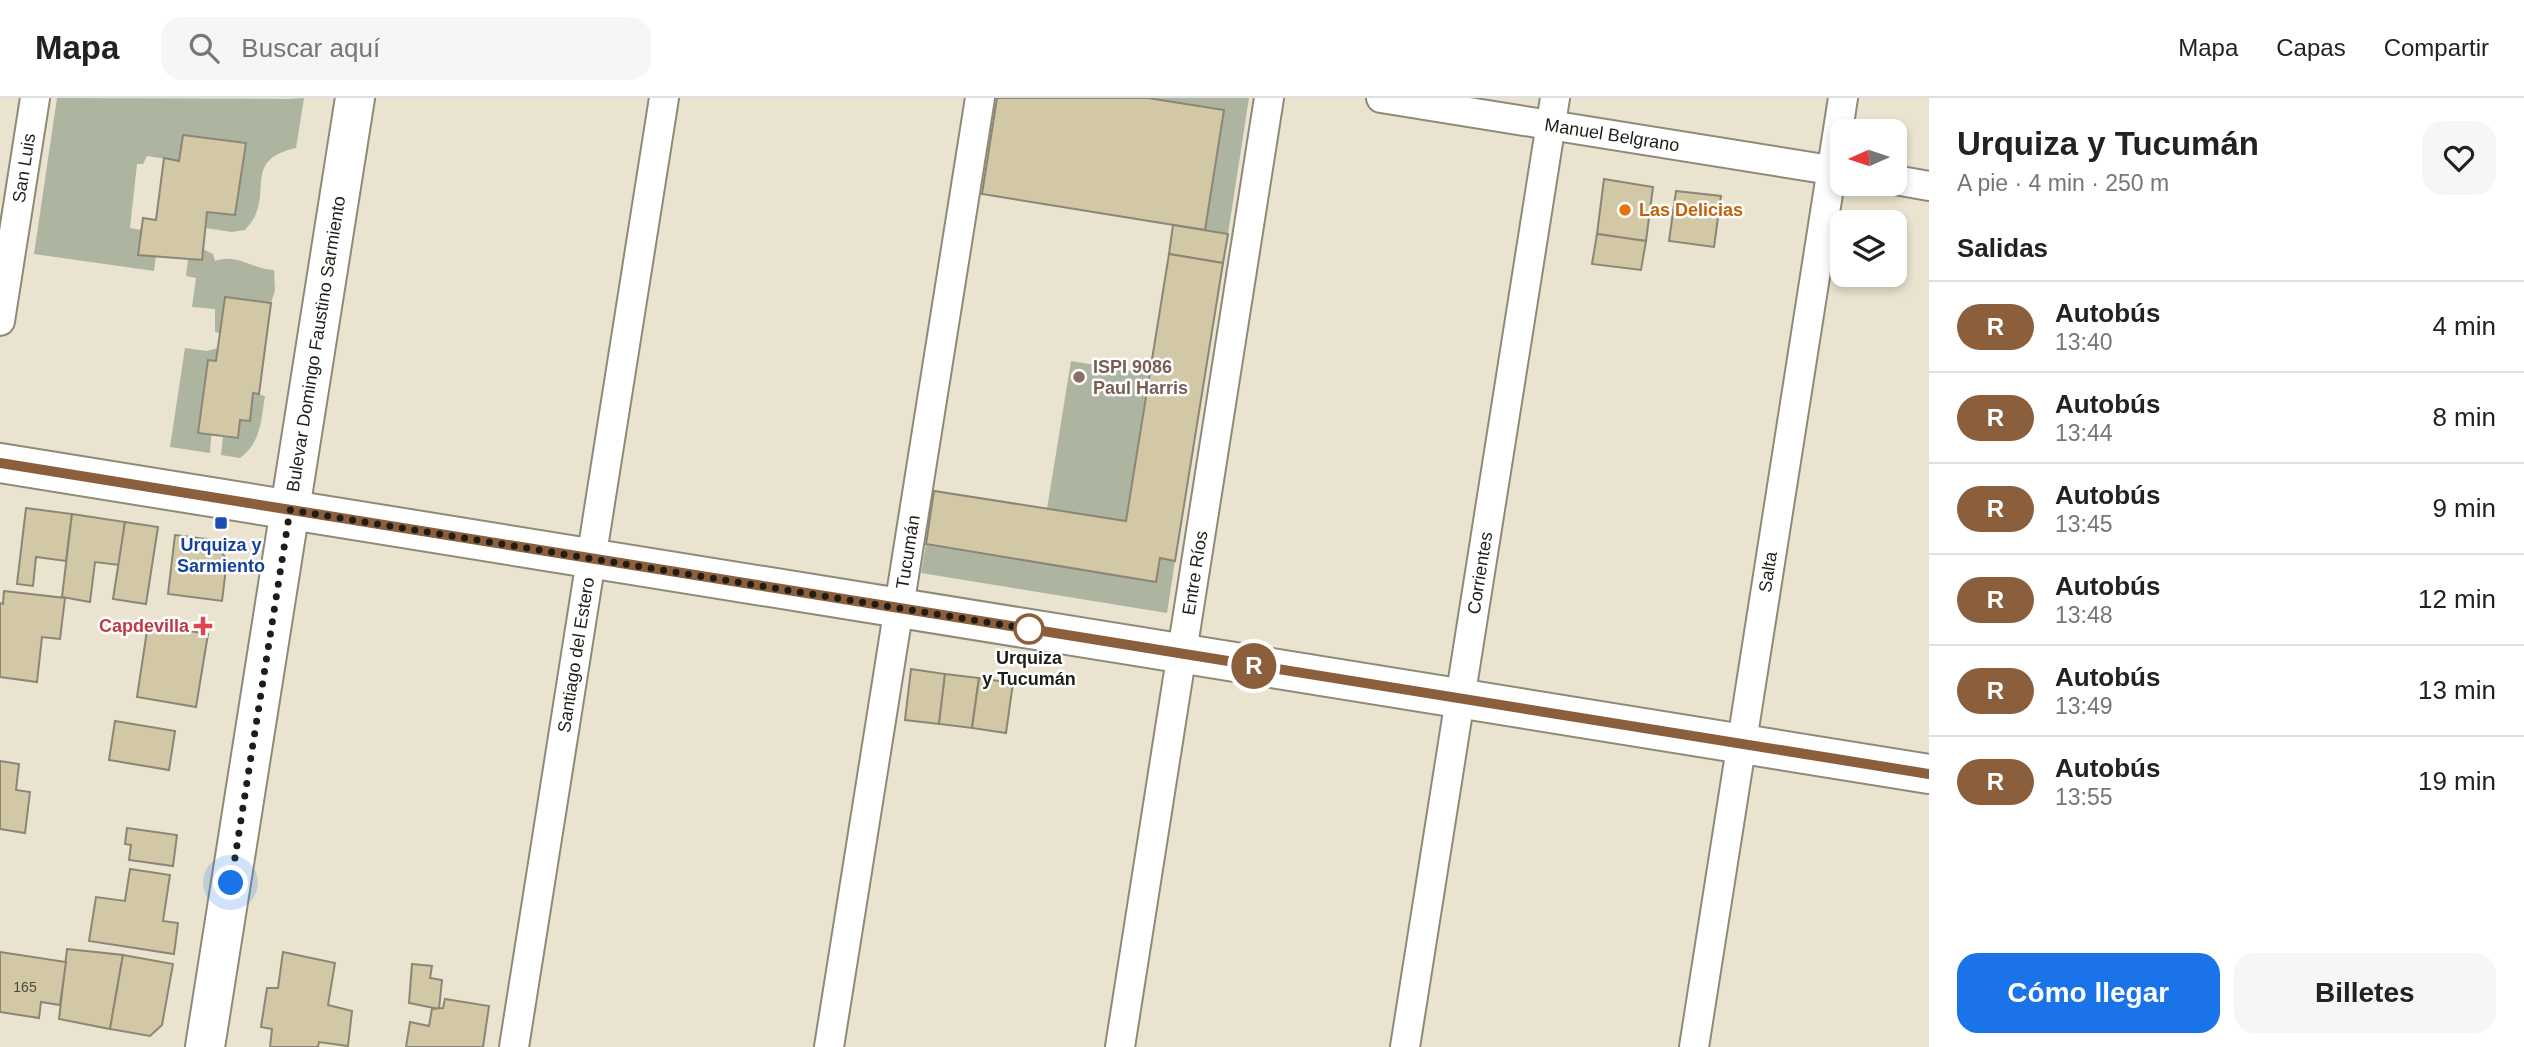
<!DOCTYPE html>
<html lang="es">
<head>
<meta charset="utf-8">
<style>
	:root { --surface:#fff; --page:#f6f6f6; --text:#222; --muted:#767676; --line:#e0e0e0; --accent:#1a73e8 }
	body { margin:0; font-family:Helvetica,sans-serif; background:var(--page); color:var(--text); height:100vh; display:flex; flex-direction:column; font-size:26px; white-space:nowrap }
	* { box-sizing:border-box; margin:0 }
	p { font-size:23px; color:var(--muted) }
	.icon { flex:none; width:38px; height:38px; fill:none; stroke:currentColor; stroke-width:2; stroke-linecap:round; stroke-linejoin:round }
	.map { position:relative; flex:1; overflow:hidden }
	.drawer { display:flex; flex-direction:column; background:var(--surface); width:595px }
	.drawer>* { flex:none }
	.badge { padding:0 14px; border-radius:23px; font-size:24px; line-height:46px }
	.needle { width:46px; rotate:267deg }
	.fabs { position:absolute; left:1830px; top:21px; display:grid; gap:14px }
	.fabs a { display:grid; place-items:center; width:77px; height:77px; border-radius:14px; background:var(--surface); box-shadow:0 4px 10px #0003; font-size:35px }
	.you { position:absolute; width:35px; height:35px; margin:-18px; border:5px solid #fff; border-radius:50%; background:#1a73e8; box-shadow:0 0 0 10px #1a73e833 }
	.map>.badge { position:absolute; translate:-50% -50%; box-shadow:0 0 0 4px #fff }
	h2 { padding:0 28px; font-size:26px; line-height:63px }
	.round { display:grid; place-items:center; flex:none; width:74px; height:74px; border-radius:21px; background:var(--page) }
	.overview { display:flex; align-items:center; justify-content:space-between; height:119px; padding:0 28px }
	h1 { font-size:33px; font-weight:800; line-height:52px }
	.cta { display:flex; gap:14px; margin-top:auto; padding:14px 28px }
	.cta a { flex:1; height:80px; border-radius:21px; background:var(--accent); color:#fff; font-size:28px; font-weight:800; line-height:80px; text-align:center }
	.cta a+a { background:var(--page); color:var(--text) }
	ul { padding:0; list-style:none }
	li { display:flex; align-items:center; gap:21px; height:91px; padding:0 28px; border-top:2px solid var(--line) }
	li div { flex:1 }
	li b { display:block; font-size:26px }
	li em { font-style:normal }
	li .badge { min-width:77px; font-weight:700; text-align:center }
	header { display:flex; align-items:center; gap:42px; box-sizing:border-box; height:98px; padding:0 35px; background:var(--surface); border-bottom:2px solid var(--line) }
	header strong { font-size:33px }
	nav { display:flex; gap:38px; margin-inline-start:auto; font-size:24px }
	.search { width:490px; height:63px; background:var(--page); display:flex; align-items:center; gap:18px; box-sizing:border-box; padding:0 24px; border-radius:21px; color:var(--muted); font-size:26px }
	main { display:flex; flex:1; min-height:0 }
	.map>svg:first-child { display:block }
	.green { fill:#adb5a1 }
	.building { fill:#d2c8a5; stroke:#8b8675; stroke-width:2 }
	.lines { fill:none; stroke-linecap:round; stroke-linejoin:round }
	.street-casing { stroke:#8f8a78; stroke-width:32 }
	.secondary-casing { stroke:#8f8a78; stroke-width:42 }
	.street { stroke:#fff; stroke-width:28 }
	.secondary { stroke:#fff; stroke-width:38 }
	.line-casing { stroke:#fff; stroke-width:16 }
	.line { stroke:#8b5e3c; stroke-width:10 }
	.walk { stroke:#1f1d16; stroke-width:7; stroke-dasharray:0 12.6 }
	.food-dot { fill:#e8710a; stroke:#fff; stroke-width:2.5 }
	.education-dot { fill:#8d6e63; stroke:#fff; stroke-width:2.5 }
	.transit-dot { fill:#1a4fb4; stroke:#fff; stroke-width:2.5 }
	.health-dot { fill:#e0444e; stroke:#fff; stroke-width:2.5 }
	.stop-dot { fill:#fff; stroke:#8b5e3c; stroke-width:3.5 }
	.labels { text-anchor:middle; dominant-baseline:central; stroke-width:5; stroke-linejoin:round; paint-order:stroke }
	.number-label { font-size:14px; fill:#4c483a }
	.street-label { font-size:18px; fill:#1f1d16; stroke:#fff }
	.food-label { font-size:18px; font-weight:bold; fill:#c56008; stroke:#fff; text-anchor:start }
	.education-label { font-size:18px; font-weight:bold; fill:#785e54; stroke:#fff; text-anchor:start }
	.transit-label { font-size:18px; font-weight:bold; fill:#164399; stroke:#fff }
	.health-label { font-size:18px; font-weight:bold; fill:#be3a42; stroke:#fff; text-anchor:end }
	.stop-label { font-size:18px; font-weight:bold; fill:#1f1d16; stroke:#fff }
</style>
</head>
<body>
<header>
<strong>Mapa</strong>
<div class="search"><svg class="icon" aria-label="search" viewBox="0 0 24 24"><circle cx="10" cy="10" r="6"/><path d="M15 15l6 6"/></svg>Buscar aquí</div>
<nav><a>Mapa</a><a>Capas</a><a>Compartir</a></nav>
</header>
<main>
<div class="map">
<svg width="1929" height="949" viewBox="0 0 1929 949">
	<rect width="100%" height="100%" fill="#e9e3d0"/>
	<g class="green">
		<path d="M 57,0 L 288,1 L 304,0 L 296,50 C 246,61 269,89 255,118 C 253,123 248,128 245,132 L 232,134 L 205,130 L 207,114 L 235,117 L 246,45 L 184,37 L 179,63 L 147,58 L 143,66 L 137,66 L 130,130 L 142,132 L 156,158 L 154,173 L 34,156 Z"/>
		<polygon points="1148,0 1249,0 1228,136 1205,132 1224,12"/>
		<path d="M 203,151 L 213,156 L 215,163 C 238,155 251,171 274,172 L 275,192 L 271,205 L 225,199 L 220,235 L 215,234 L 215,211 L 192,209 L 196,180 L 186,178 L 188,161 L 202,162 Z"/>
		<polygon points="185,250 207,253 218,250 210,355 170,349"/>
		<polygon points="1071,263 1149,276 1126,423 1047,411"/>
		<path d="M 253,295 L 265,298 C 261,322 261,345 240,360 L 221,357 L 223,339 L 237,340 L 240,322 L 250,323 Z"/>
		<polygon points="926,446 1155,483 1160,460 1175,463 1167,515 921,475"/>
	</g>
	<g class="building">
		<polygon points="997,0 1148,0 1224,12 1205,132 982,96"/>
		<polygon points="183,37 246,45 235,117 207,114 202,162 138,157 143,120 156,122 164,60 179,63"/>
		<polygon points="1604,81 1653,89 1646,143 1597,136"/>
		<polygon points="1676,93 1721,98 1714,149 1669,143"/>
		<polygon points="1173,127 1228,136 1223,165 1169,156"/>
		<polygon points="1597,136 1646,143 1641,172 1592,166"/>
		<polygon points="1169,156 1223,165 1175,463 1160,460 1156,484 926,446 934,393 1126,423"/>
		<polygon points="225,199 271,205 259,296 253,295 250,323 240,322 238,340 198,335 208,262 216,263"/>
		<polygon points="26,410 72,416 66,463 36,459 33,488 17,486"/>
		<polygon points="72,416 125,424 119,467 95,464 90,504 62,499"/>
		<polygon points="125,424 158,429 146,506 113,501"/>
		<polygon points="175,437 213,442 227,462 222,503 168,496"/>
		<polygon points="4,493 65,500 60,541 42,539 37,584 0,579 0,505 3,506"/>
		<polygon points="148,526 208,536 196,609 137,599"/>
		<polygon points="911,571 945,576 939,626 905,622"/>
		<polygon points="945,576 979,580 972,630 939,626"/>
		<polygon points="979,580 1013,585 1006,635 972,630"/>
		<polygon points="115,623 175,633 169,672 109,662"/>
		<polygon points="0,663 19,666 16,692 30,694 25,735 0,731"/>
		<polygon points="127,730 177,737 173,768 129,762 131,747 125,746"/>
		<polygon points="130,771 170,777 163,823 178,825 174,856 89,843 96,799 125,803"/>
		<polygon points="67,851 123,857 110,931 59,921"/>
		<polygon points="0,854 66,864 60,907 41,904 39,920 0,914"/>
		<polygon points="283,854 335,865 328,907 352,913 348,948 319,944 318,949 270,949 272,931 261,929 267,890 278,890"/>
		<polygon points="123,857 173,866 162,927 150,938 110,931"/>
		<polygon points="412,866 432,868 430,880 442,882 439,911 409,905"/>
		<polygon points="445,901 489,908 483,949 406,949 410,924 429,928 432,911 443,910"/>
	</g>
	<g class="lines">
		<g class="street-casing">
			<g id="street">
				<polyline points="1381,0 1843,74"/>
				<polyline points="1895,82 1929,88"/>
				<polyline points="0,223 35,0"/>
				<polyline points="514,949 664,0"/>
				<polyline points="829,949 980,0"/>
				<polyline points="1120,949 1269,0"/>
				<polyline points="1405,949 1555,0"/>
				<polyline points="1694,949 1843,0"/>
			</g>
		</g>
		<g class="secondary-casing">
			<g id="secondary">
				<polyline points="0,365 1929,676"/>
				<polyline points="205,949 355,0"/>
			</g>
		</g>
		<use href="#street" class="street"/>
		<use href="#secondary" class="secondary"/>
	</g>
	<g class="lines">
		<g class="line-casing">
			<polyline id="line" points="0,365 1929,676"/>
		</g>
		<use href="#line" class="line"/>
		<polyline class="walk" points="231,785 290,412 1029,531"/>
	</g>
	<circle class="food-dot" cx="1625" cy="112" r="7"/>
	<circle class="education-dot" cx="1079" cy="279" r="7"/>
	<rect class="transit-dot" x="214" y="418" width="14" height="14" rx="3.5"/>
	<path class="health-dot" d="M199.5 517.5h7v7h7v7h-7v7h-7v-7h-7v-7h7z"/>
	<circle class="stop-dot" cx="1029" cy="531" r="14"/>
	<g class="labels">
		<g class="number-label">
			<text x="25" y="889">165</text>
		</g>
		<g class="street-label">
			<text transform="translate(1612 37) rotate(9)">Manuel Belgrano</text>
			<text transform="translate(24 70) rotate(-81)">San Luis</text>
			<text transform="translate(316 246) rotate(-81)">Bulevar Domingo Faustino Sarmiento</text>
			<text transform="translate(908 454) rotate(-81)">Tucumán</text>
			<text transform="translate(1768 474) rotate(-81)">Salta</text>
			<text transform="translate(1195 475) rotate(-81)">Entre Ríos</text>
			<text transform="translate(1480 475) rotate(-81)">Corrientes</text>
			<text transform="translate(576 557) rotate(-81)">Santiago del Estero</text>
		</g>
		<g class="food-label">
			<text x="1639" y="112">Las Delicias</text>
		</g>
		<g class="education-label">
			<text x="1093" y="269">ISPI 9086<tspan x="1093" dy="21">Paul Harris</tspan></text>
		</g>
		<g class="transit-label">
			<text x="221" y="447">Urquiza y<tspan x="221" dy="21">Sarmiento</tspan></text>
		</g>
		<g class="health-label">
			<text x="189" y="528">Capdevilla</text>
		</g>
		<g class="stop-label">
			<text x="1029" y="560">Urquiza<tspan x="1029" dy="21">y Tucumán</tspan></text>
		</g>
	</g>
</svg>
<div class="fabs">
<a><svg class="needle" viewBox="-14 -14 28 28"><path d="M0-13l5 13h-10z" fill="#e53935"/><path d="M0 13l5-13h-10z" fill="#767676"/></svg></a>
<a><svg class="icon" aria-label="layers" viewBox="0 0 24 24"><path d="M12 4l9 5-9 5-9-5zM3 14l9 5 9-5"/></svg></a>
</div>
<div class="you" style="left:231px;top:785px"></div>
<b class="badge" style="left:1254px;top:568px;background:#8b5e3c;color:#fff">R</b>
</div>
<section class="drawer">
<div class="overview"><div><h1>Urquiza y Tucumán</h1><p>A pie · 4 min · 250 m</p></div><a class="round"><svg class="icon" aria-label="heart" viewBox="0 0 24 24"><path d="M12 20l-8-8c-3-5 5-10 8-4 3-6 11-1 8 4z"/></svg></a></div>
<h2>Salidas</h2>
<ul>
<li><span class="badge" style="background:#8b5e3c;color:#fff">R</span><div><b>Autobús</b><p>13:40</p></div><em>4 min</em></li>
<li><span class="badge" style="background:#8b5e3c;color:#fff">R</span><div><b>Autobús</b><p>13:44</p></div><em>8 min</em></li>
<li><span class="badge" style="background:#8b5e3c;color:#fff">R</span><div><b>Autobús</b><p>13:45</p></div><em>9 min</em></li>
<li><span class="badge" style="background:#8b5e3c;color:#fff">R</span><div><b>Autobús</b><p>13:48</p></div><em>12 min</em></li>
<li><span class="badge" style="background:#8b5e3c;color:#fff">R</span><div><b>Autobús</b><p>13:49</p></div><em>13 min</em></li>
<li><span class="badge" style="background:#8b5e3c;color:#fff">R</span><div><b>Autobús</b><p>13:55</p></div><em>19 min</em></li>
</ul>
<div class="cta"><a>Cómo llegar</a><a>Billetes</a></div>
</section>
</main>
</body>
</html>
